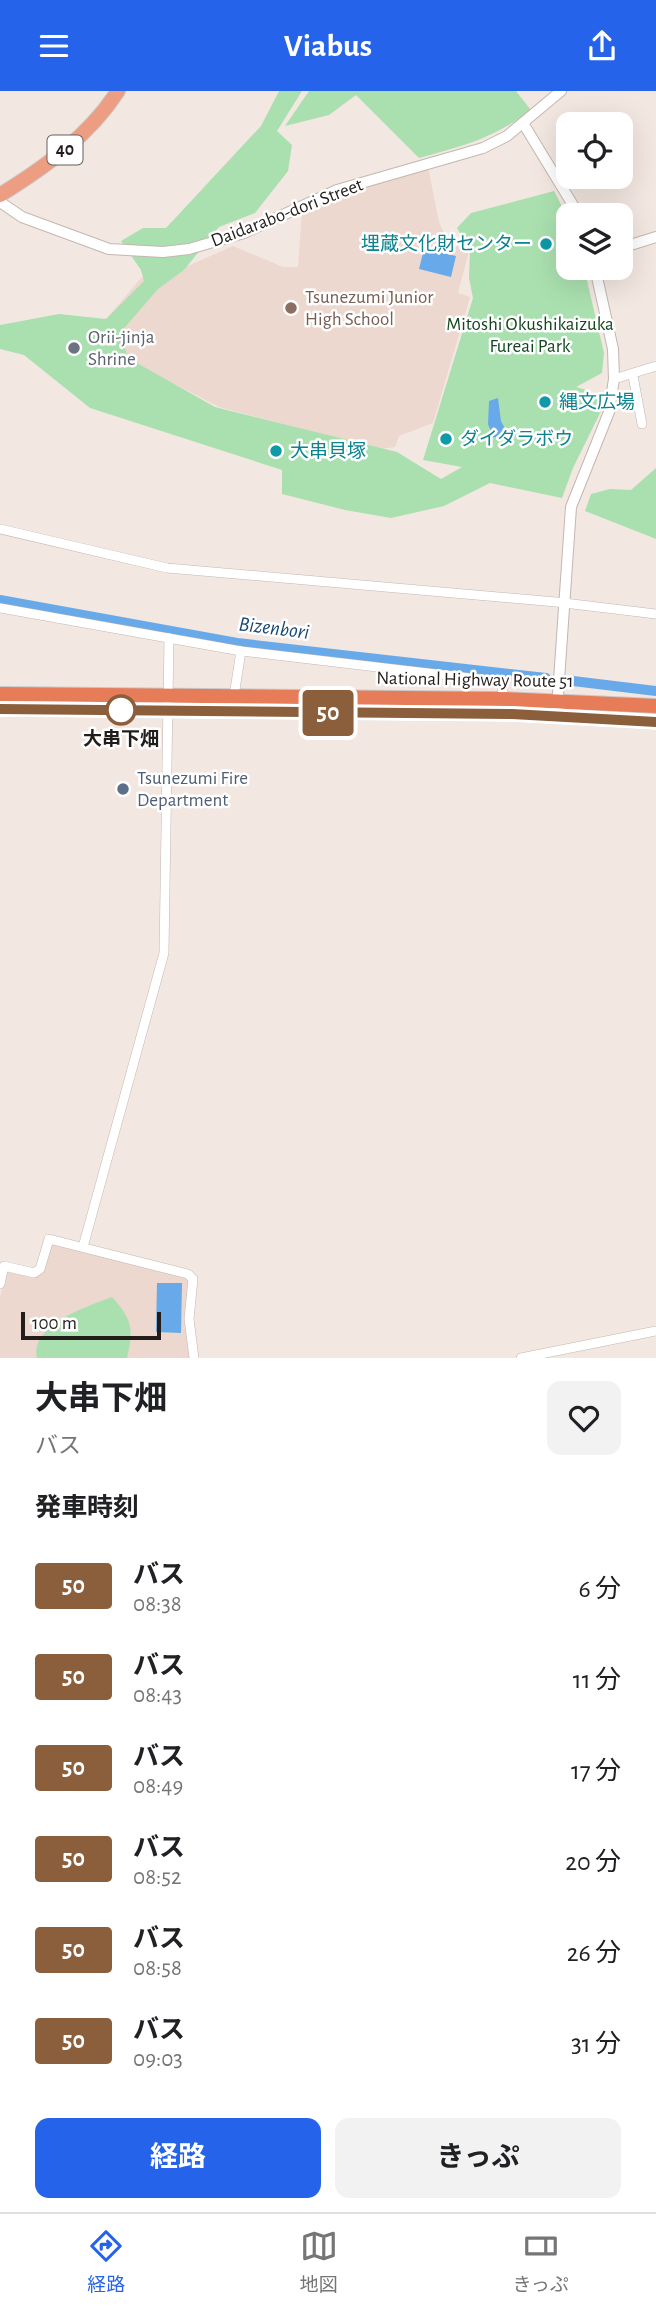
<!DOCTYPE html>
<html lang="ja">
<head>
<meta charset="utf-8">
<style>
	:root { --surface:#fff; --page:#f2f2f2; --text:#202124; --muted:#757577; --line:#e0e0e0; --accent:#2563eb }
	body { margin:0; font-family:"Alegreya Sans","Noto Sans JP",sans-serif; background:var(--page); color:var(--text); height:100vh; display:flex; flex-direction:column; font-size:26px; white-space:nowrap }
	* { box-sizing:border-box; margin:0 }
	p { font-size:23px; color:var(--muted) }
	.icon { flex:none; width:38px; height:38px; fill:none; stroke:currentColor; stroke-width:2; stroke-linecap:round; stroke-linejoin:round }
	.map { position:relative; height:1267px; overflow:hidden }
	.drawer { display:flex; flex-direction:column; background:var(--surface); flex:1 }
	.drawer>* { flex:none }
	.badge { padding:0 14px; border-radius:5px; font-size:24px; line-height:46px }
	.tools { position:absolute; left:556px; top:21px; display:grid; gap:14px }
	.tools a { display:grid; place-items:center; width:77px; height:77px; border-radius:14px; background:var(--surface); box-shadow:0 7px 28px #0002; font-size:35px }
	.scale { position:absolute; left:21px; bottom:18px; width:140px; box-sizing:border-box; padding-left:7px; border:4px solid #221d1b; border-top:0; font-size:19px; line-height:24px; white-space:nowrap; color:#221d1b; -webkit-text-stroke:5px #fff; paint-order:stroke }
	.map>.badge { position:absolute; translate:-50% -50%; box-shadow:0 0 0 4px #fff }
	h2 { padding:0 35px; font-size:26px; line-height:63px }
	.round { display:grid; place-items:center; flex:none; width:74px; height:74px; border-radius:14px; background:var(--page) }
	.summary { display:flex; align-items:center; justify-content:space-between; height:119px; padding:0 35px }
	h1 { font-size:33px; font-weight:700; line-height:52px }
	.cta { display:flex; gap:14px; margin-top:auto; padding:14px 35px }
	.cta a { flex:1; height:80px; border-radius:14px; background:var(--accent); color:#fff; font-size:28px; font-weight:700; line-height:80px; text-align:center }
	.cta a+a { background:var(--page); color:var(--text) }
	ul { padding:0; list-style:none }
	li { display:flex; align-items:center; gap:21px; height:91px; padding:0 35px }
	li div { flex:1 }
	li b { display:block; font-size:26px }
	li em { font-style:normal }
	li .badge { min-width:77px; font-weight:700; text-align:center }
	header { display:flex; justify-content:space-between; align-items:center; height:91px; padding:0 35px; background:var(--accent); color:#fff; font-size:32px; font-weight:700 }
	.tabs { display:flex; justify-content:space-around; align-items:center; height:98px; border-top:2px solid var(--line); background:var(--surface); font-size:19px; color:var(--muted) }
	.tabs a { display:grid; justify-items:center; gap:4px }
	.tabs .on { color:var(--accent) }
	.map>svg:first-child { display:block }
	.built { fill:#ecd8ce }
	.green { fill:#aae0af }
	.water { fill:#68aae9 }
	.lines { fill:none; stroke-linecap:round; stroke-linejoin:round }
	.canal { stroke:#68aae9; stroke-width:10 }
	.minor-casing { stroke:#c3b7b2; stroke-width:10 }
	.tertiary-casing { stroke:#c3b7b2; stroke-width:12 }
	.primary-casing { stroke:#cac9c8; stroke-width:16 }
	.trunk-casing { stroke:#cac9c8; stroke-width:16 }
	.minor { stroke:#fff; stroke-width:9 }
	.tertiary { stroke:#fff; stroke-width:10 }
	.primary { stroke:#ec9d82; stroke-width:14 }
	.trunk { stroke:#e67c58; stroke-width:14 }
	.line-casing { stroke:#fff; stroke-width:16 }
	.line { stroke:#8b5e3c; stroke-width:10 }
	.culture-dot { fill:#0f9aa8; stroke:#fff; stroke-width:2.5 }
	.education-dot { fill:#8d6e63; stroke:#fff; stroke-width:2.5 }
	.worship-dot { fill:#6b7280; stroke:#fff; stroke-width:2.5 }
	.stop-dot { fill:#fff; stroke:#8b5e3c; stroke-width:3.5 }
	.service-dot { fill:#5c6f8a; stroke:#fff; stroke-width:2.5 }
	.labels { text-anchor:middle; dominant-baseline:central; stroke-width:5; stroke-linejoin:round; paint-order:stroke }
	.shield { fill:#fff; stroke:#64615f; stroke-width:2 }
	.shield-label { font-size:18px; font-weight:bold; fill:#221d1b }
	.street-label { font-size:19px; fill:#221d1b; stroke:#fff }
	.culture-label { font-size:19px; fill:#0d838f; stroke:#fff; text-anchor:start }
	.education-label { font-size:19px; fill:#785e54; stroke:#fff; text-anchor:start }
	.park-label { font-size:19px; fill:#14471f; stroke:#fff }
	.worship-label { font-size:19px; fill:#5b616d; stroke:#fff; text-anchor:start }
	.stop-label { font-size:19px; font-weight:bold; fill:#221d1b; stroke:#fff }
	.service-label { font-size:19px; fill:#4e5e75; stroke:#fff; text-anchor:start }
	.water-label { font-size:21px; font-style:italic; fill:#184771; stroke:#fff }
</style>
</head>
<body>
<header><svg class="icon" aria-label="menu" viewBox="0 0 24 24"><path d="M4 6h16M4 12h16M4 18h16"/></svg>Viabus<svg class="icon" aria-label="share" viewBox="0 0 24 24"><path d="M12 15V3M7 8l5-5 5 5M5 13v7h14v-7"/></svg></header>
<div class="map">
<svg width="656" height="1267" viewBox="0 0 656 1267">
	<rect width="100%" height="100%" fill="#f3e7e1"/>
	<g class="built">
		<polygon points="428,76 439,131 449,153 469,160 458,202 470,206 433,332 399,345 395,356 380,358 219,316 136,273 97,239 141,187 181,178 233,155 283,176 298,176 302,120 343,102"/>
		<polygon points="52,1153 188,1188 191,1193 190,1267 0,1267 0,1206 7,1181 11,1179 36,1186"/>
	</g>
	<g class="green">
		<polygon points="279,0 302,0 277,40 292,54 288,80 255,122 219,136 184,179 158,198 120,242 128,267 215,316 397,361 441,388 462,376 423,369 473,207 469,187 470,160 457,137 471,122 554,100 569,129 569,177 584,177 604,262 602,282 576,296 586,299 605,312 573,377 562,407 490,392 444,415 391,427 345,419 282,403 282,379 90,317 24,264 0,258 0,234 59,223 106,228 144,190 141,179 121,150 143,137 166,137 261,35"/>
		<path d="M 309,0 L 516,0 L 531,19 C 494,47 463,55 419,67 L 356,4 L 329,24 L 285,35 Z"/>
		<polygon points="656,377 656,448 585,420 591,403 610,398 631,399"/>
		<path d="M 112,1206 C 132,1228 134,1238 127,1267 L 37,1267 C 30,1233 89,1215 112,1206 Z"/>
	</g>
	<g class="water">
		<polygon points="424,158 456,165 451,186 419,178"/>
		<polygon points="498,307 501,330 510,347 507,349 505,344 503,348 493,346 488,333 489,310"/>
		<polygon points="157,1192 182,1192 181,1242 156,1241"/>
	</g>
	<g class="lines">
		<g class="canal">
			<polyline points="0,509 237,552 546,587"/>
			<polyline points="573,590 656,600"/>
		</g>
		<g class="minor-casing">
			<g id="minor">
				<polyline points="633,285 642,333"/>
				<polyline points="614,288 656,275"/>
				<polyline points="0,438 167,477 556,511 656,523"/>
				<polyline points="0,517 241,560 487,589 501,592 504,608"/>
				<polyline points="234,605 241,560"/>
				<polyline points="83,1156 164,862 169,547"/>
				<polyline points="0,1193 4,1175 34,1182 40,1178 49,1148 188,1183 193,1188 189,1228 194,1267"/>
				<polyline points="521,1267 656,1240"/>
			</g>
		</g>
		<g class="tertiary-casing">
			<g id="tertiary">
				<polyline points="523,32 579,124"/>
				<polyline points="0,111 22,126 109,158 163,161 189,158 244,142 337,99 483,57 507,45 561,0"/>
				<polyline points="621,157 656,146"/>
				<polyline points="557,618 571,416 609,321 614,288 613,258 595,177"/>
			</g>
		</g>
		<g class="primary-casing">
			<path id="primary" d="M 0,104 C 45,76 89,45 118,0"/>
		</g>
		<g class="trunk-casing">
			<g id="trunk">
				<polyline points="0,603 504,608 656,615"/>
				<polyline points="0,618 512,623 656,631"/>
			</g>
		</g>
		<use href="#minor" class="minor"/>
		<use href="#tertiary" class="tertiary"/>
		<use href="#primary" class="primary"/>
		<use href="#trunk" class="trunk"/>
	</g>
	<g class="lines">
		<g class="line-casing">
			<polyline id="line" points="0,618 512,623 656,631"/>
		</g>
		<use href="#line" class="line"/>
	</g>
	<g class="culture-dot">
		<circle cx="546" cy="153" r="7"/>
		<circle cx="545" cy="311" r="7"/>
		<circle cx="446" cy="348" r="7"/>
		<circle cx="276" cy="360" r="7"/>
	</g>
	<circle class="education-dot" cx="291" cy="217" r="7"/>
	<circle class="worship-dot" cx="74" cy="257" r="7"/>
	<circle class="stop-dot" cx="121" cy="619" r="14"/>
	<circle class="service-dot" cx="123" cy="698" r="7"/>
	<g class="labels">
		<rect class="shield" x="47.5" y="44.5" width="35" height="29" rx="5"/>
		<g class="shield-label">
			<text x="65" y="59">40</text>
		</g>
		<g class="street-label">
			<text transform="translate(287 122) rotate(-21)">Daidarabo-dori Street</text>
			<text transform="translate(475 589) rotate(1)">National Highway Route 51</text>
		</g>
		<g class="culture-label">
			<text x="532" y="153" text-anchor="end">埋蔵文化財センター</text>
			<text x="559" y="311">縄文広場</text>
			<text x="460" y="348">ダイダラボウ</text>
			<text x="290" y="360">大串貝塚</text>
		</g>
		<g class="education-label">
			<text x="305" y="206">Tsunezumi Junior<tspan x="305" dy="22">High School</tspan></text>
		</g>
		<g class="park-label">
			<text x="530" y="233">Mitoshi Okushikaizuka<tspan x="530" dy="22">Fureai Park</tspan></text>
		</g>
		<g class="worship-label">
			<text x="88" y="246">Orii-jinja<tspan x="88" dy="22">Shrine</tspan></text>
		</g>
		<g class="stop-label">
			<text x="121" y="648">大串下畑</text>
		</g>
		<g class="service-label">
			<text x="137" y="687">Tsunezumi Fire<tspan x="137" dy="22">Department</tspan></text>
		</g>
		<g class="water-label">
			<text transform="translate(274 537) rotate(7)">Bizenbori</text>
		</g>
	</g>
</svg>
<div class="tools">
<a><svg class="icon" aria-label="locate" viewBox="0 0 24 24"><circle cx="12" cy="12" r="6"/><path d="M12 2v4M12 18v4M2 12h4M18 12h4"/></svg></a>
<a><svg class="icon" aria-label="layers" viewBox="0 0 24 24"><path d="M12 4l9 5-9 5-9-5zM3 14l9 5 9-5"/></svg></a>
</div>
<div class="scale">100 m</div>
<b class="badge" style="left:328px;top:622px;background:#8b5e3c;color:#fff">50</b>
</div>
<section class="drawer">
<div class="summary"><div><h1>大串下畑</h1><p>バス</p></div><a class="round"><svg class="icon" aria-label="heart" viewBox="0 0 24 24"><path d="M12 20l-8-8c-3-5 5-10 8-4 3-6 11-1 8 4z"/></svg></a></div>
<h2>発車時刻</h2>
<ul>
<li><span class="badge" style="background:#8b5e3c;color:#fff">50</span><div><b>バス</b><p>08:38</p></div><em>6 分</em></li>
<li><span class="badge" style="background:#8b5e3c;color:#fff">50</span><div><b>バス</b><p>08:43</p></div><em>11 分</em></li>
<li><span class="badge" style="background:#8b5e3c;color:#fff">50</span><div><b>バス</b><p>08:49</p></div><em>17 分</em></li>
<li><span class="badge" style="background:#8b5e3c;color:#fff">50</span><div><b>バス</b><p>08:52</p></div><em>20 分</em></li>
<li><span class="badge" style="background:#8b5e3c;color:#fff">50</span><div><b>バス</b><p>08:58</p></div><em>26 分</em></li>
<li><span class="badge" style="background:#8b5e3c;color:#fff">50</span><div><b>バス</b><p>09:03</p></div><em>31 分</em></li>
</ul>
<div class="cta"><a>経路</a><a>きっぷ</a></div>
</section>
<nav class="tabs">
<a class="on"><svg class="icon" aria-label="directions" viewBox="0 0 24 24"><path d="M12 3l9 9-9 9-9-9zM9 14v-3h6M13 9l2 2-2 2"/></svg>経路</a>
<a><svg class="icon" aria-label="map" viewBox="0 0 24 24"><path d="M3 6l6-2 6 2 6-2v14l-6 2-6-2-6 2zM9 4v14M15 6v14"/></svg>地図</a>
<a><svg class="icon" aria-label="tickets" viewBox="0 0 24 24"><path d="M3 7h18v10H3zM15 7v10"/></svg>きっぷ</a>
</nav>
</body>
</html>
